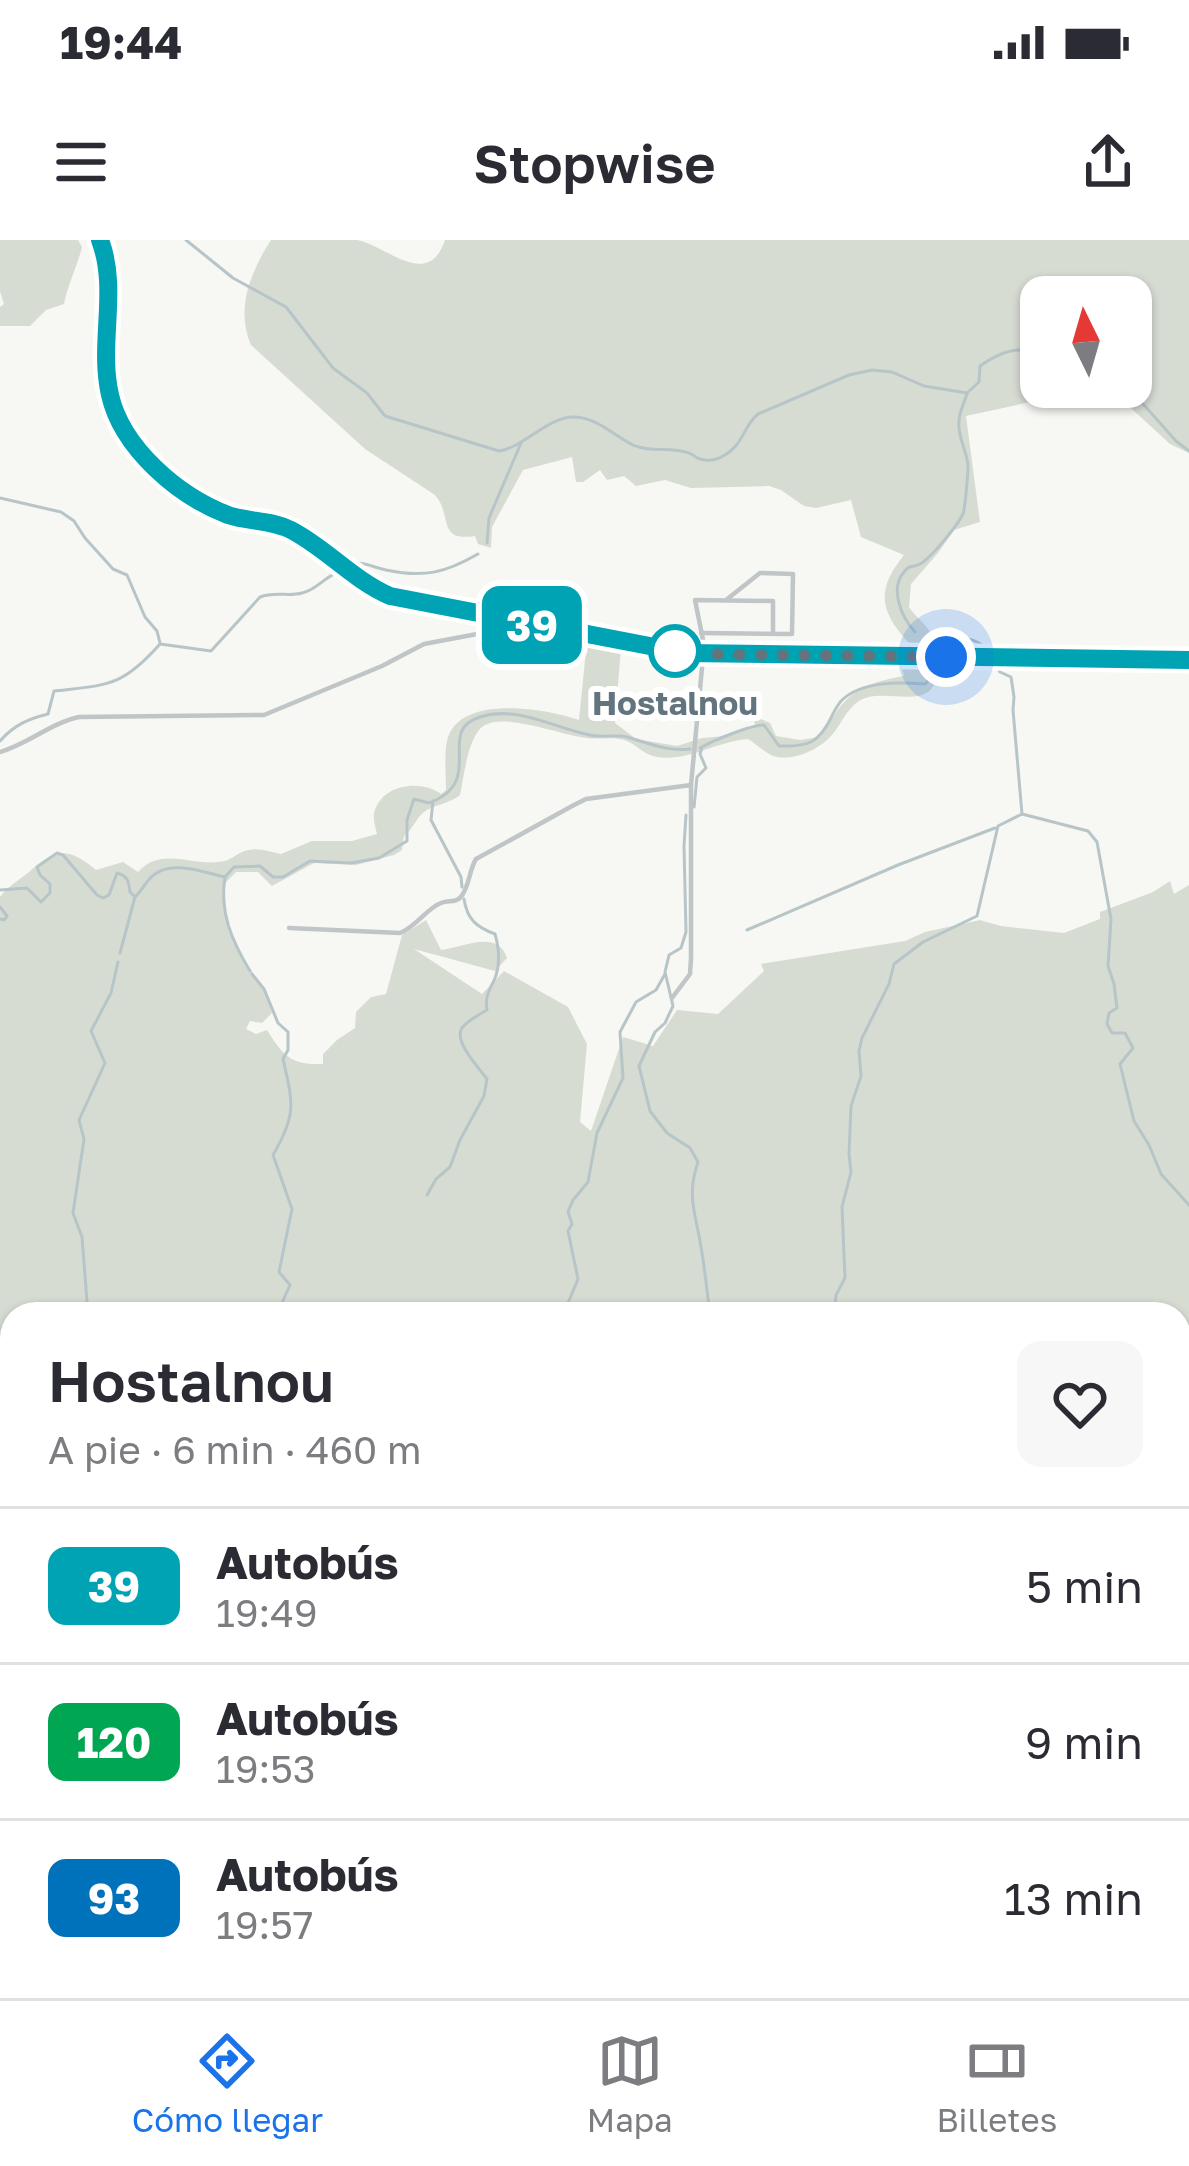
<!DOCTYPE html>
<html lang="es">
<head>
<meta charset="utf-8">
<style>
	:root { --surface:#fff; --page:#f7f7f7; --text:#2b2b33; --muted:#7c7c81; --line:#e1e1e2; --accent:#1a73e8 }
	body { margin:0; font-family:"Golos Text",sans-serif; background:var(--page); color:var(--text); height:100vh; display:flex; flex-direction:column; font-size:45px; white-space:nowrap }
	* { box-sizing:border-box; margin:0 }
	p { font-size:39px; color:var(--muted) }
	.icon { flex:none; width:66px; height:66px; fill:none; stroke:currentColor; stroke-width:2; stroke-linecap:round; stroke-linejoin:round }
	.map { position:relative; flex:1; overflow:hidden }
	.side { position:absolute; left:0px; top:1062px; width:1191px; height:696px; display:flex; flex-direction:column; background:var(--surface); border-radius:36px 36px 0 0; box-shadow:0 3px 9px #0004 }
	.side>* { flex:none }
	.badge { padding:0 24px; border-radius:18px; font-size:42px; line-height:78px }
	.needle { width:78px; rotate:355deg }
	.tools { position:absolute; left:1020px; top:36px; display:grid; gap:24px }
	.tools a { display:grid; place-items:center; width:132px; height:132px; border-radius:24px; background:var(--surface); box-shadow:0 3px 9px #0004; font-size:60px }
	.you { position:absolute; width:60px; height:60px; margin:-30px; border:9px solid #fff; border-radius:50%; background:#1a73e8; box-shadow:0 0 0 18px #1a73e833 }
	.map>.badge { position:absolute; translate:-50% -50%; box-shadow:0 0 0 6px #fff }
	.round { display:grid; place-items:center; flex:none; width:126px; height:126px; border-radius:24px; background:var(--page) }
	.overview { display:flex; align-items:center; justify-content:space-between; height:204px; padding:0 48px }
	h1 { font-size:57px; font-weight:600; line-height:90px }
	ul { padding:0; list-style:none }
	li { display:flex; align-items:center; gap:36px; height:156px; padding:0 48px; border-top:3px solid var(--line) }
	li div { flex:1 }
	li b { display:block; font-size:45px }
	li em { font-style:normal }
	li .badge { min-width:132px; font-weight:700; text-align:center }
	.status { display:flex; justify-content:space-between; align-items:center; height:84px; padding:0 60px; background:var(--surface); direction:ltr }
	.status svg { height:33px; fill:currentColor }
	header { display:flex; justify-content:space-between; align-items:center; height:156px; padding:0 48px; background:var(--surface); font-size:54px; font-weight:600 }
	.menu { display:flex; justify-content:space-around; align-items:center; height:168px; border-top:3px solid var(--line); background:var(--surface); font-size:33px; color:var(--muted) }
	.menu a { display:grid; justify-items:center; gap:6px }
	.menu .selected { color:var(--accent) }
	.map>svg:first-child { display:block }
	.green { fill:#d7dcd3 }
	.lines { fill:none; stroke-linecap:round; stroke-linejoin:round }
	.stream { stroke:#b7c5c8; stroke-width:3 }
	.secondary-casing { stroke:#b0b7bb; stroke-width:15 }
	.primary-casing { stroke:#b1b7ba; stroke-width:16 }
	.street { stroke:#c0c5c8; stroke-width:4.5 }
	.secondary { stroke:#fff; stroke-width:9 }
	.primary { stroke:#fff; stroke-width:10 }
	.line-casing { stroke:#fff; stroke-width:27 }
	.line { stroke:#00a3b4; stroke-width:18 }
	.walk { stroke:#62757f; stroke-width:12; stroke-dasharray:0 21.6 }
	.stop-dot { fill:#fff; stroke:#00a3b4; stroke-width:6 }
	.labels { text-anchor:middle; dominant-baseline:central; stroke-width:12; stroke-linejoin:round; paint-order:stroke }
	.stop-label { font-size:33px; font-weight:bold; fill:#62757f; stroke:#fff }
</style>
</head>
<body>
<div class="status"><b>19:44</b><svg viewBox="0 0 49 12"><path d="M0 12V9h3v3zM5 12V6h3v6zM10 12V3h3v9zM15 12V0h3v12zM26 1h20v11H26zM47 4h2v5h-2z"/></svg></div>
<header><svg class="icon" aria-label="menu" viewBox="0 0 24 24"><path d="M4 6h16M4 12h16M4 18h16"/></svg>Stopwise<svg class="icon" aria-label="share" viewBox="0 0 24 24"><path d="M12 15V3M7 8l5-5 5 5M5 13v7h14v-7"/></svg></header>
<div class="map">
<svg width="1189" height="1758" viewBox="0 0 1189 1758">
	<rect width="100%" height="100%" fill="#f7f7f4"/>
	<g class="green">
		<path d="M 0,0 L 78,0 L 82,7 C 77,27 68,44 64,64 L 46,70 L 30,86 L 0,86 L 0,67 L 4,64 L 0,51 Z"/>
		<path d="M 271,0 C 298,0 330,0 357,0 C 386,5 428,51 445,0 L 1189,0 L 1189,213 L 1170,204 L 1108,147 L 1131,147 L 1131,57 L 1041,57 L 1041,147 L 1099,147 L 966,176 L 980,282 L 954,290 L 938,313 L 911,344 L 909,367 C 916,378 928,385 932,396 C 935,404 935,416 936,424 C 941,479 885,444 859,461 C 845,470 841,486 830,497 C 817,511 789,523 771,515 C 763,511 756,504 748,499 C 717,501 688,522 657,517 C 643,515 637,504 624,500 C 612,496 599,500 587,498 C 561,495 507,473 485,485 C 468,494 464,537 460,555 C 449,564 435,564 424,572 C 416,578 413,589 404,596 L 402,610 L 394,615 L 356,625 L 314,623 L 272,646 L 258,632 L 236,632 L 224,644 L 227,682 L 240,714 L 264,749 L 272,773 L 262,783 L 250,781 L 246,789 L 256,794 L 267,790 C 284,817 291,825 323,824 L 323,814 L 337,800 L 355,788 L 356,772 L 371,757 L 386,754 L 402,695 L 426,680 L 441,710 C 464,707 498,689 507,718 L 495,731 L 414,709 L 482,754 L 504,731 L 568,767 L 587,804 L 580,882 L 591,891 L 623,797 L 653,806 L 677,770 L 718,774 L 764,731 L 761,724 L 905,701 L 925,692 L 980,680 L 1001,686 L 1064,693 L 1100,679 L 1100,672 L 1153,652 L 1170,641 L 1174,654 L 1189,645 L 1189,1758 L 305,1758 L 295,1746 L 1179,1746 L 1179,1074 L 12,1074 L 12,1371 L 0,1375 L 0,657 C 9,645 18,641 29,632 C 56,608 68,607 96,630 L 123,622 L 138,632 C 162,605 194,628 224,621 C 230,620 237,614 242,612 C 256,606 267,611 281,614 L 312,601 L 352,601 L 377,594 C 376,589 373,580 374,574 C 380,544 421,539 441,554 L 446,550 C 446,535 444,516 447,501 C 458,453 547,469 579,480 L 587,400 L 621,407 L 615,483 L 636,499 L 677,506 L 702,498 L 725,496 L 755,486 L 754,476 L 770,483 L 776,496 L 800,500 L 820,497 C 846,455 854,445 904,436 L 900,421 L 910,404 C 880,372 875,351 904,315 L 861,297 L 851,260 L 816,268 L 804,266 L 781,250 L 769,246 L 691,248 L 665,240 L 636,246 L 624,236 L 607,240 L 600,230 L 583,242 L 576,242 L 572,217 L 523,230 L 492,287 L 491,308 L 478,304 L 475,296 C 436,302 453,275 435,255 L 365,209 L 251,105 C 235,69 251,31 271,0 Z"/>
		<polygon points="12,1392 12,1408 9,1410 12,1416 12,1527 0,1527 0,1518 12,1507 0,1504 0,1393"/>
		<polygon points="0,1574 12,1574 12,1728 4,1728 4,1738 0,1737"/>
	</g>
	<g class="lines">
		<g class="stream">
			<path d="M 186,0 L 233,38 L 286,67 L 333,128 L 367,153 L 385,176 L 499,211 C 525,207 548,176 575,177 C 598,178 614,196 633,205 C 650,213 671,206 689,213 C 698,217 695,219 705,220 C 711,221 719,219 723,216 C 744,205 743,186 758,174 L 849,135 L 872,130 L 892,132 L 924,146 L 967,153 L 979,142 L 980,126 C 1000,112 1016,106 1041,112"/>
			<polyline points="1128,147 1176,201 1189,211"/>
			<polyline points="0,258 61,272 74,281 85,298 113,329 127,335 145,377 157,391 160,403"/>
			<polyline points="487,303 489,278 521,203"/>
			<path d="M 349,324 C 364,321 371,327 386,330 C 424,338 445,333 478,314"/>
			<path d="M 915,392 C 902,378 889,349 904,332 C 910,324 912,328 920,324 C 932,317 957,286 963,274 C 965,269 968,233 968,227 C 968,212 957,198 959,181 C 959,173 964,163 967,154"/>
			<path d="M 921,404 L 921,408 L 927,413 C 950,405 965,388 987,409"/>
			<polyline points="996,425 1000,432 1011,437 1014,457 1013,470 1022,574 1088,591 1097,602 1111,679 1108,726 1114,744 1117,768 1109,773 1107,784 1112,793 1125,793 1133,808 1120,824 1134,881 1149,905 1161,934 1189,965"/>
			<path d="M 0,501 C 14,485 28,479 48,474 L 54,451 C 108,445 122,447 160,404 L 211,411 L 260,357 C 275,351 288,357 302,353 C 317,350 325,336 339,332"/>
			<path d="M 700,508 C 714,500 751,485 764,485 L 779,506 C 809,507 819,503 832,476 C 833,473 839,463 842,460 C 862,441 899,442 925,444 L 929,440 L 924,428 L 925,422"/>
			<polyline points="433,561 431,580 461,637 462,647"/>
			<polyline points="694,567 697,537 706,528 700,514 702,507"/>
			<path d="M 686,575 L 684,606 L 686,692 L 681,708 L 669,715 L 665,732 L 673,766 L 665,783 L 655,792 L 639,826 L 650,871 L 667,893 L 690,908 L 698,922 C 686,957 696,974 701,1007 C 705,1029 707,1052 710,1074"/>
			<path d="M 225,637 C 219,672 232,701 250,731"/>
			<path d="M 0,650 L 27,648 L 41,662 L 50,653 L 50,644 L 40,635 L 37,627 L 57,613 L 63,615 L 97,655 L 103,658 L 109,655 L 117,633 C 128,636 129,642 130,652 L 135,657 C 143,650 146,640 155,634 C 173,620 205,633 225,637 L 234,627 L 260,626 L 273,637 L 283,637 L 310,621 L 351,623 L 379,618 L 407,601 L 407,580 L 414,559 L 429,563 C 488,541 434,491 480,477 C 519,465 553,488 590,495 C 602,498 615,494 627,497 C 648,503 668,512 690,509"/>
			<polyline points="0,667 7,676 4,680 0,679"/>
			<polyline points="747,690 898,625 995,588"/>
			<polyline points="120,713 135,657"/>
			<path d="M 252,734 L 264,749 L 278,783 L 288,792 L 288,810 L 283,819 C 293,863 297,874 273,915 L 292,969 L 279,1032 L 290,1045 L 277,1074"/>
			<path d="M 427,955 L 436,939 L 450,927 L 460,900 L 484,856 L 487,839 C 479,828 453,801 462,788 C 467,781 480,774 487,770 C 485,755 489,752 495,738 C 500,725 499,708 495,694 C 476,687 467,679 464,659"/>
			<polyline points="88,1074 82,997 73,973 84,899 79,880 105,823 91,791 111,753 118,722"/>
			<polyline points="571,1074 568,1063 578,1039 568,991 572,984 568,972 573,960 588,942 597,893 623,838 620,792 636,762 656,750 665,734"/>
			<polyline points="834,1074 836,1055 845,1038 842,967 851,932 849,914 851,866 861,836 859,811 862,798 889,744 894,724 923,702 977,676 998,586 1022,574"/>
			<polyline points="1179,1129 1189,1122"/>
			<polyline points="1179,1212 1189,1208"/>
			<polyline points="0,1241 12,1257"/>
			<polyline points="97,1746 103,1758"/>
			<polyline points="725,1746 729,1758"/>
			<polyline points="240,1758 241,1746"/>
			<polyline points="331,1758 336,1749 341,1746"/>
		</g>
		<g class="secondary-casing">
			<g id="secondary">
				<polyline points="1179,1468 1189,1469"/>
				<polyline points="0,1483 12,1480"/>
			</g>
		</g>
		<g class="primary-casing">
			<path id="primary" d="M 100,0 C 119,50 98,103 110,155 C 122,208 178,255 228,275 C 248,282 271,280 291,290 C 326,309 353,340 390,356 L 686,413 L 1189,420"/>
		</g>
		<g class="street">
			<polyline points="701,393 792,394 793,334 760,333 726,360"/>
			<polyline points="683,408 702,405 759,408 759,415"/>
			<polyline points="705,410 695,360 773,361 773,394"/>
			<path d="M 0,512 C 28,504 51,483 79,477 L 264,475 L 382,426 L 424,404 L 509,388 L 513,381"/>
			<path d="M 289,688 L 400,693 C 417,686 427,668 441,663 C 448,660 454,663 460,658 C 469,649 469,630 476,619 L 574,565 L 586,559 L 691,545"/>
			<polyline points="672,758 690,734 691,718 691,545 703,417"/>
			<polyline points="12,1615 7,1625 8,1641 12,1644"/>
			<polyline points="0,1696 12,1695"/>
		</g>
		<use href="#secondary" class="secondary"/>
		<use href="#primary" class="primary"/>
	</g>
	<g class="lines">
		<g class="line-casing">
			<path id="line" d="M 100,0 C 119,50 98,103 110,155 C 122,208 178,256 228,275 C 249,282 271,280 291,290 C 326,308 353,340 390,356 L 686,413 L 1189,420"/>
		</g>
		<use href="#line" class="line"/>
		<polyline class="walk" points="675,411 703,414 946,417"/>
	</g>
	<circle class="stop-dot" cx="675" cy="411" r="24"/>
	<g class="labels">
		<g class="stop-label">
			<text x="675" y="462">Hostalnou</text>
		</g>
	</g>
</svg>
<div class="tools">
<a><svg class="needle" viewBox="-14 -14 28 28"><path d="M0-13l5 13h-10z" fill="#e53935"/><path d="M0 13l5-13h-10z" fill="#7c7c81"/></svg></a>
</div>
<div class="you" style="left:946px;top:417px"></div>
<b class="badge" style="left:532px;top:385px;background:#00a3b4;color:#fff">39</b>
<section class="side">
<div class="overview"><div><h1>Hostalnou</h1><p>A pie · 6 min · 460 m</p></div><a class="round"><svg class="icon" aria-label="heart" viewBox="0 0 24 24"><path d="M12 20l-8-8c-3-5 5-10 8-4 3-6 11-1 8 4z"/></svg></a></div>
<ul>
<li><span class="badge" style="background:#00a3b4;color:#fff">39</span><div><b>Autobús</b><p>19:49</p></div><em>5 min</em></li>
<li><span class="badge" style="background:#00a651;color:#fff">120</span><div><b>Autobús</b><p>19:53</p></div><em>9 min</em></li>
<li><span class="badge" style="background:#0072bc;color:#fff">93</span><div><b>Autobús</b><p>19:57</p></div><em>13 min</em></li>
</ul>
</section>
</div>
<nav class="menu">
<a class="selected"><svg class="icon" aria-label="directions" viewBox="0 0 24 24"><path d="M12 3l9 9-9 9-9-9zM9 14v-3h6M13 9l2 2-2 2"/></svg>Cómo llegar</a>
<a><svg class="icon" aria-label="map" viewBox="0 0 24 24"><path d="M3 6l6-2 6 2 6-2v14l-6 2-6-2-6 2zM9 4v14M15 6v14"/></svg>Mapa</a>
<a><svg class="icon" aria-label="tickets" viewBox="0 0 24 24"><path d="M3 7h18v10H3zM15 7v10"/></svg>Billetes</a>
</nav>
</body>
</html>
